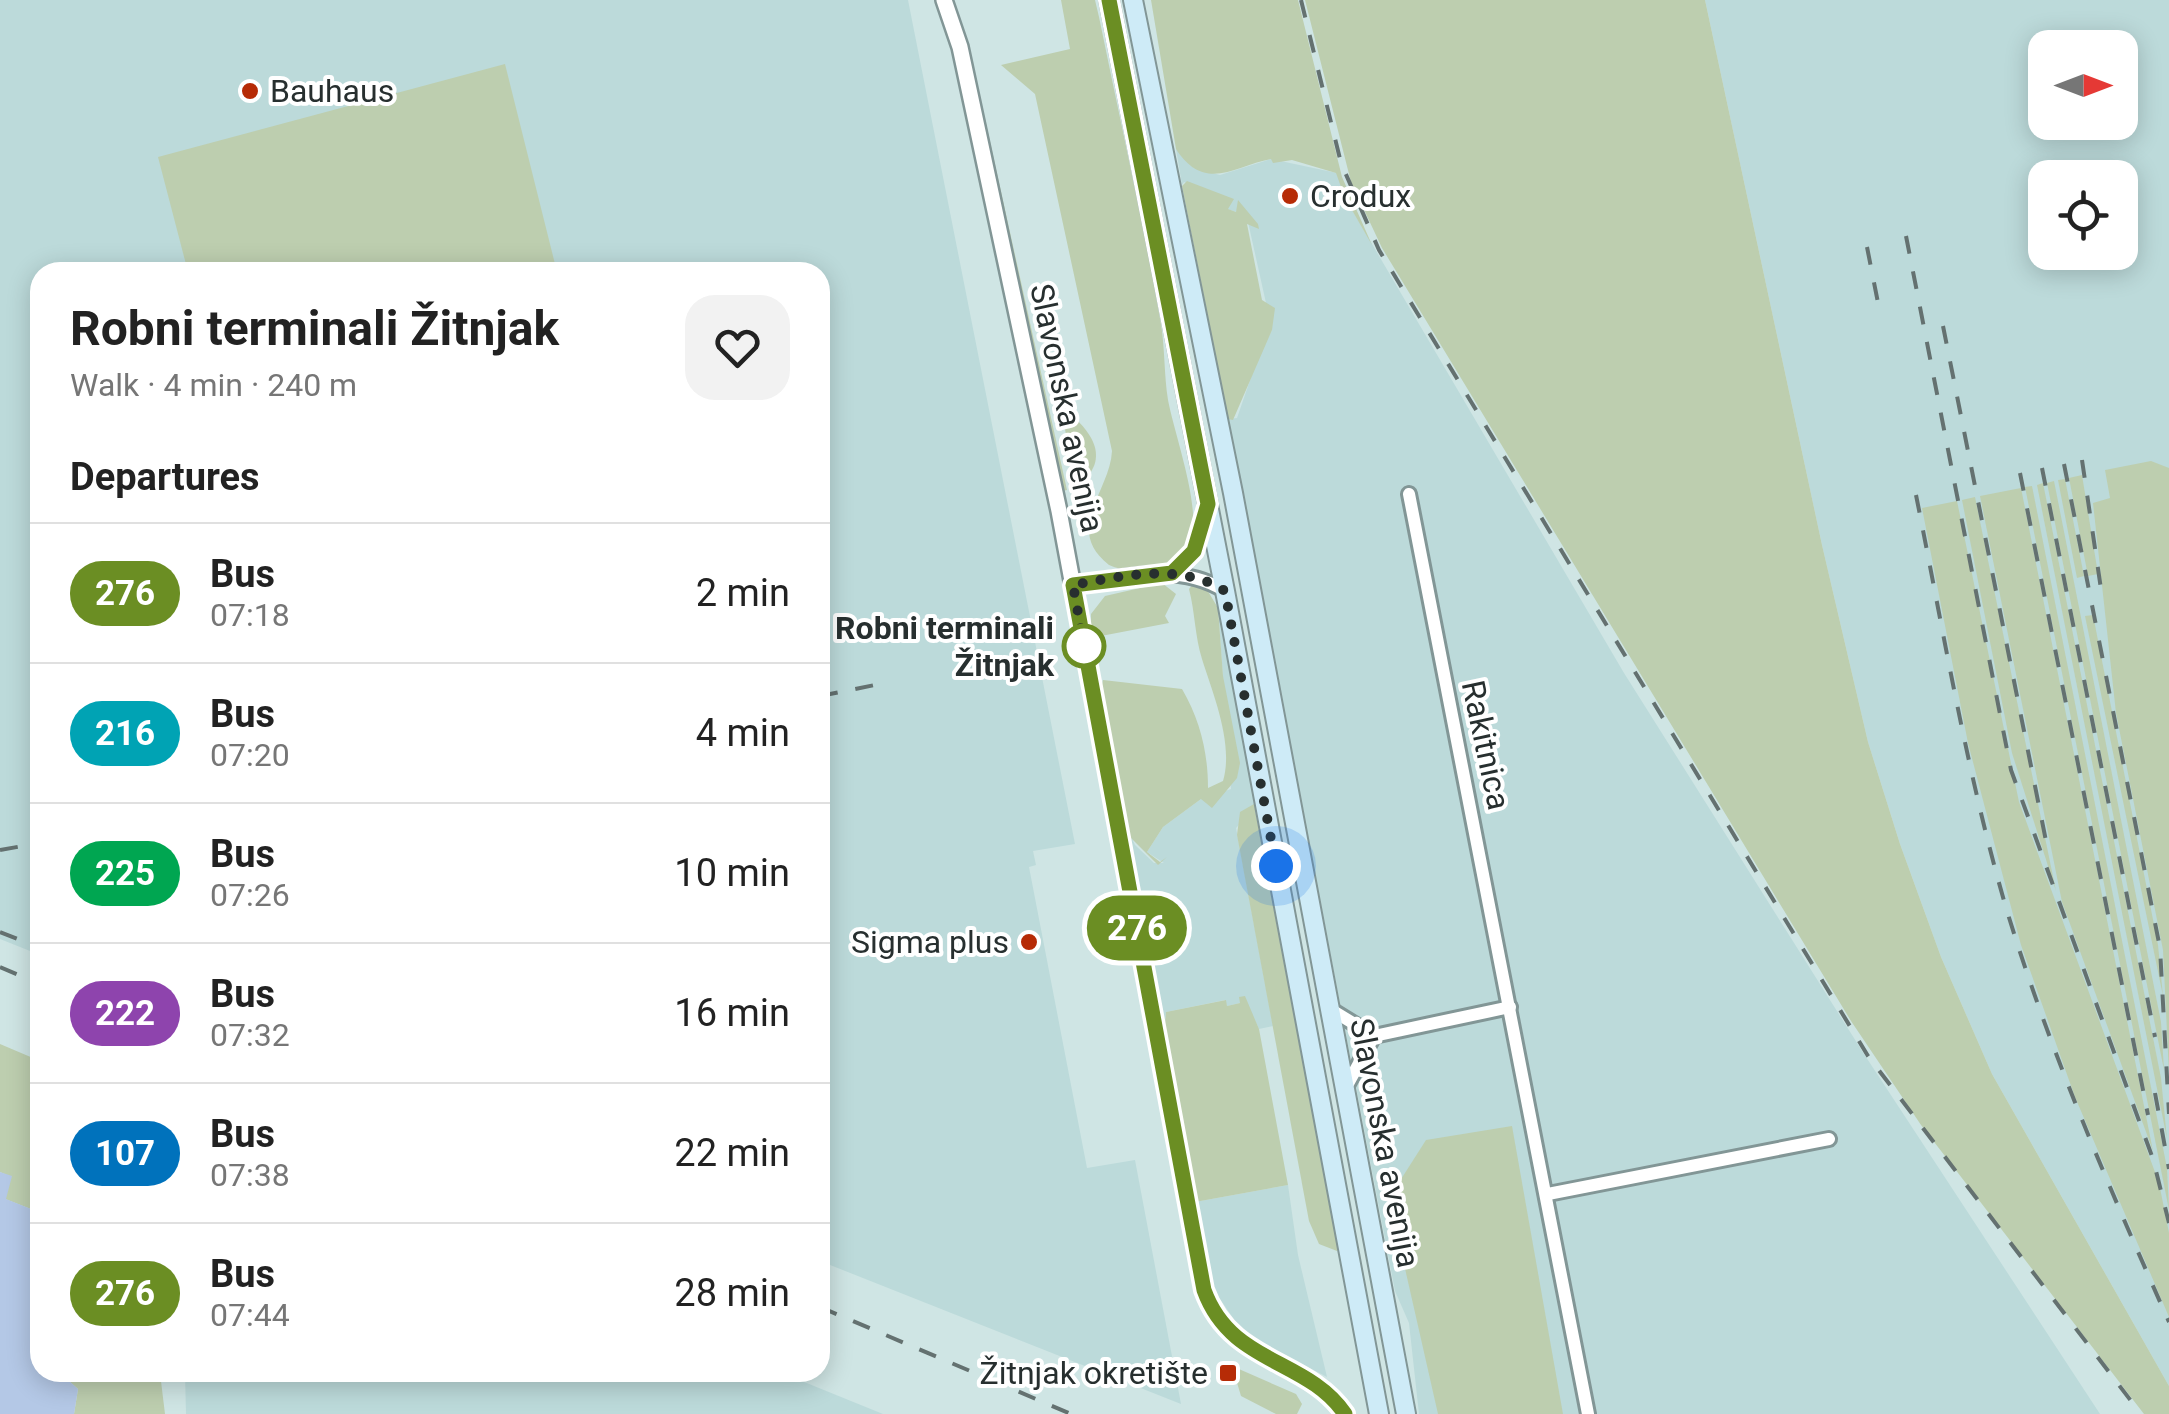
<!DOCTYPE html>
<html lang="en">
<head>
<meta charset="utf-8">
<style>
	:root { --surface:#fff; --page:#f2f2f2; --text:#222; --muted:#767676; --line:#e0e0e0 }
	body { margin:0; font-family:Roboto,sans-serif; background:var(--page); color:var(--text); height:100vh; display:flex; flex-direction:column; font-size:38px; white-space:nowrap }
	* { box-sizing:border-box; margin:0 }
	p { font-size:32px; color:var(--muted) }
	.icon { flex:none; width:55px; height:55px; fill:none; stroke:currentColor; stroke-width:2; stroke-linecap:round; stroke-linejoin:round }
	.map { position:relative; flex:1; overflow:hidden }
	.drawer { position:absolute; left:30px; top:262px; width:800px; height:1120px; display:flex; flex-direction:column; background:var(--surface); border-radius:30px; box-shadow:0 5px 25px #0003 }
	.drawer>* { flex:none }
	.badge { padding:0 20px; border-radius:32px; font-size:35px; line-height:65px }
	.needle { width:65px; rotate:90deg }
	.tools { position:absolute; left:2028px; top:30px; display:grid; gap:20px }
	.tools a { display:grid; place-items:center; width:110px; height:110px; border-radius:20px; background:var(--surface); box-shadow:0 5px 25px #0003; font-size:50px }
	.you { position:absolute; width:50px; height:50px; margin:-25px; border:8px solid #fff; border-radius:50%; background:#1a73e8; box-shadow:0 0 0 15px #1a73e833 }
	.map>.badge { position:absolute; translate:-50% -50%; box-shadow:0 0 0 5px #fff }
	h2 { padding:0 40px; font-size:38px; line-height:90px }
	.round { display:grid; place-items:center; flex:none; width:105px; height:105px; border-radius:30px; background:var(--page) }
	.headline { display:flex; align-items:center; justify-content:space-between; height:170px; padding:0 40px }
	h1 { font-size:48px; font-weight:700; line-height:75px }
	ul { padding:0; list-style:none }
	li { display:flex; align-items:center; gap:30px; height:140px; padding:0 40px; border-top:2px solid var(--line) }
	li div { flex:1 }
	li b { display:block; font-size:38px }
	li em { font-style:normal }
	li .badge { min-width:110px; font-weight:700; text-align:center }
	.map>svg:first-child { display:block }
	.built { fill:#bcdada; fill-rule:evenodd }
	.green { fill:#bdceaf }
	.water { fill:#b4c8e6 }
	.lines { fill:none; stroke-linecap:round; stroke-linejoin:round }
	.minor-casing { stroke:#829696; stroke-width:18 }
	.tertiary-casing { stroke:#829696; stroke-width:20 }
	.secondary-casing { stroke:#829696; stroke-width:22 }
	.minor { stroke:#fff; stroke-width:12 }
	.tertiary { stroke:#fff; stroke-width:15 }
	.secondary { stroke:#ceebf7; stroke-width:18 }
	.rail { stroke:#647170; stroke-width:4; stroke-dasharray:18 18; stroke-linecap:butt }
	.line-casing { stroke:#fff; stroke-width:22 }
	.line { stroke:#6b8e23; stroke-width:15 }
	.walk { stroke:#272f2f; stroke-width:10; stroke-dasharray:0 18 }
	.poi-dot { fill:#b62b06; stroke:#fff; stroke-width:4 }
	.stop-dot { fill:#fff; stroke:#6b8e23; stroke-width:5 }
	.labels { text-anchor:middle; dominant-baseline:central; stroke-width:8; stroke-linejoin:round; paint-order:stroke }
	.poi-label { font-size:32px; fill:#272f2f; stroke:#fff; text-anchor:start }
	.street-label { font-size:32px; fill:#272f2f; stroke:#fff }
	.stop-label { font-size:32px; font-weight:bold; fill:#272f2f; stroke:#fff; text-anchor:end }
</style>
</head>
<body>
<div class="map">
<svg width="2169" height="1414" viewBox="0 0 2169 1414">
	<rect width="100%" height="100%" fill="#cfe5e4"/>
	<g class="built">
		<polygon points="0,0 908,0 1075,844 1033,851 1036,865 1029,867 1087,1168 1135,1160 1181,1404 820,1261 820,272 40,272 40,955 0,939"/>
		<path d="M 1705,0 L 2169,0 L 2169,1386 L 1992,1074 L 1941,957 L 1900,844 L 1868,742 L 1822,545 ZM 2045,48 L 2120,48 L 2120,122 L 2045,122 ZM 2045,178 L 2120,178 L 2120,252 L 2045,252 Z"/>
		<polygon points="1176,149 1194,168 1220,175 1271,159 1337,173 1345,198 1624,673 1864,1054 2100,1414 1419,1414 1409,1323 1395,1291 1228,419 1237,418 1258,357 1272,330 1248,222 1238,207 1236,212 1227,209 1228,204 1184,182 1182,185"/>
		<polygon points="1218,608 1256,807 1236,828 1273,1026 1259,1029 1244,997 1240,1003 1227,1006 1225,1000 1166,1012 1164,1034 1125,824 1135,845 1154,863 1164,863 1147,852 1163,827 1201,799 1231,789"/>
		<polygon points="1288,1185 1298,1255 1327,1377 1244,1334 1211,1286 1195,1202"/>
		<polygon points="185,1373 782,1373 883,1414 186,1414"/>
	</g>
	<g class="green">
		<path d="M 1061,0 L 1095,0 L 1099,17 C 1120,120 1143,221 1161,324 C 1165,349 1164,375 1168,400 C 1175,436 1199,501 1192,535 C 1186,567 1135,577 1109,565 C 1063,529 1110,492 1112,451 L 1035,94 L 1001,65 L 1070,49 Z"/>
		<path d="M 1151,0 L 1298,0 L 1342,177 L 1372,245 L 1345,198 L 1336,173 L 1292,160 L 1273,163 L 1271,159 C 1236,165 1205,194 1176,149 Z"/>
		<polygon points="1305,0 1705,0 1822,545 1868,742 1900,844 1941,957 1992,1074 2169,1386 2169,1414 2144,1414 1921,1125 1851,1021 1382,248 1351,182"/>
		<polygon points="505,64 555,264 543,272 188,272 158,157"/>
		<polygon points="977,83 1067,490 1063,491 976,85"/>
		<polygon points="1187,181 1234,199 1228,209 1236,212 1238,200 1258,224 1259,229 1247,224 1262,300 1275,308 1272,330 1233,420 1228,419 1182,186"/>
		<path d="M 1060,406 C 1089,427 1115,458 1077,486 Z"/>
		<polygon points="2151,461 2169,468 2169,1073 2163,950 2116,713 2093,503 2110,498 2105,470"/>
		<polygon points="2082,475 2098,574 2088,576 2069,478"/>
		<polygon points="2065,479 2084,576 2077,578 2058,480"/>
		<polygon points="2054,481 2161,1022 2164,1070 2047,483"/>
		<polygon points="2043,483 2161,1078 2167,1139 2037,485"/>
		<polygon points="2032,486 2167,1168 2169,1210 2025,487"/>
		<polygon points="2021,488 2153,1151 2062,902 1980,496"/>
		<polygon points="1975,497 2056,891 2012,753 1962,500"/>
		<polygon points="1957,501 2019,802 2159,1183 2169,1233 2169,1317 2075,1097 2021,945 1968,743 1922,508"/>
		<polygon points="1162,583 1176,594 1165,616 1169,623 1101,636 1091,632 1091,614 1105,596"/>
		<path d="M 1194,583 L 1206,588 L 1218,608 L 1223,676 L 1240,763 L 1237,778 L 1212,808 L 1201,799 L 1163,827 L 1147,852 L 1160,862 L 1167,857 L 1158,865 L 1129,836 L 1101,689 L 1103,680 L 1182,689 C 1200,720 1208,752 1208,788 L 1223,781 C 1234,744 1213,694 1202,659 C 1195,637 1195,612 1189,589 Z"/>
		<polygon points="2093,615 2158,945 2163,996 2085,616"/>
		<polygon points="1254,804 1338,1249 1337,1251 1319,1244 1309,1221 1237,835 1240,812"/>
		<polygon points="1245,996 1259,1029 1288,1185 1195,1202 1164,1034 1166,1012 1226,1000 1227,1006 1240,1003 1239,997"/>
		<polygon points="0,1044 40,1061 40,1216 36,1211 5,1199 11,1177 0,1172"/>
		<polygon points="1512,1126 1563,1414 1438,1414 1389,1198 1426,1140"/>
		<polygon points="1232,1366 1296,1394 1302,1404 1297,1414 1276,1414 1241,1396"/>
		<polygon points="60,1373 160,1373 165,1414 74,1414 78,1389"/>
	</g>
	<polygon class="water" points="0,1172 12,1176 6,1199 36,1211 40,1216 40,1372 60,1373 78,1389 74,1414 0,1414"/>
	<g class="lines">
		<g class="minor-casing">
			<g id="minor">
				<polyline points="1409,494 1588,1414"/>
				<polyline points="1172,573 1194,551 1207,507"/>
				<path d="M 1073,585 C 1124,577 1180,562 1225,591"/>
				<polyline points="1330,1009 1374,1036"/>
				<polyline points="1374,1036 1510,1007"/>
				<polyline points="1345,1089 1374,1036"/>
				<polyline points="1548,1194 1829,1139"/>
			</g>
		</g>
		<g class="tertiary-casing">
			<path id="tertiary" d="M 944,0 L 960,47 L 1059,511 L 1204,1290 C 1232,1365 1307,1358 1345,1414"/>
		</g>
		<g class="secondary-casing">
			<g id="secondary">
				<polyline points="1109,0 1225,591 1379,1414"/>
				<polyline points="1133,0 1233,493 1406,1414"/>
			</g>
		</g>
		<use href="#minor" class="minor"/>
		<use href="#tertiary" class="tertiary"/>
		<use href="#secondary" class="secondary"/>
		<g class="rail">
			<polyline points="1301,0 1341,163 1379,250 1868,1056 2141,1414"/>
			<polyline points="1906,236 2011,770 2153,1159 2169,1223"/>
			<polyline points="1867,247 1880,313"/>
			<polyline points="1943,326 2046,841"/>
			<polyline points="2082,460 2101,589"/>
			<polyline points="2064,464 2160,948 2169,1114"/>
			<polyline points="2042,468 2155,1037"/>
			<polyline points="2020,473 2148,1115"/>
			<path d="M 1916,495 C 1944,634 1967,775 2007,911 C 2050,1052 2109,1187 2169,1322"/>
			<polyline points="820,696 875,685"/>
			<polyline points="0,850 40,843"/>
			<polyline points="0,932 40,948"/>
			<polyline points="0,967 40,984"/>
			<polyline points="2155,1093 2169,1169"/>
			<polyline points="820,1307 1071,1414"/>
		</g>
	</g>
	<g class="lines">
		<g class="line-casing">
			<path id="line" d="M 1109,0 L 1208,504 L 1194,551 L 1172,573 L 1073,585 L 1204,1290 C 1231,1365 1307,1358 1345,1414"/>
		</g>
		<use href="#line" class="line"/>
		<path class="walk" d="M 1084,646 L 1073,585 C 1124,576 1180,562 1225,591 L 1276,866"/>
	</g>
	<g class="poi-dot">
		<circle cx="250" cy="91" r="10"/>
		<circle cx="1290" cy="196" r="10"/>
		<circle cx="1029" cy="942" r="10"/>
		<rect x="1218" y="1363" width="20" height="20" rx="5"/>
	</g>
	<circle class="stop-dot" cx="1084" cy="646" r="20"/>
	<g class="labels">
		<g class="poi-label">
			<text x="270" y="91">Bauhaus</text>
			<text x="1310" y="196">Crodux</text>
			<text x="1009" y="942" text-anchor="end">Sigma plus</text>
			<text x="1208" y="1373" text-anchor="end">Žitnjak okretište</text>
		</g>
		<g class="street-label">
			<text transform="translate(1067 408) rotate(78)">Slavonska avenija</text>
			<text transform="translate(1486 745) rotate(78)">Rakitnica</text>
			<text transform="translate(1385 1143) rotate(79)">Slavonska avenija</text>
		</g>
		<g class="stop-label">
			<text x="1054" y="628">Robni terminali<tspan x="1054" dy="37">Žitnjak</tspan></text>
		</g>
	</g>
</svg>
<div class="tools">
<a><svg class="needle" viewBox="-14 -14 28 28"><path d="M0-13l5 13h-10z" fill="#e53935"/><path d="M0 13l5-13h-10z" fill="#767676"/></svg></a>
<a><svg class="icon" aria-label="locate" viewBox="0 0 24 24"><circle cx="12" cy="12" r="6"/><path d="M12 2v4M12 18v4M2 12h4M18 12h4"/></svg></a>
</div>
<div class="you" style="left:1276px;top:866px"></div>
<b class="badge" style="left:1137px;top:928px;background:#6b8e23;color:#fff">276</b>
<section class="drawer">
<div class="headline"><div><h1>Robni terminali Žitnjak</h1><p>Walk · 4 min · 240 m</p></div><a class="round"><svg class="icon" aria-label="heart" viewBox="0 0 24 24"><path d="M12 20l-8-8c-3-5 5-10 8-4 3-6 11-1 8 4z"/></svg></a></div>
<h2>Departures</h2>
<ul>
<li><span class="badge" style="background:#6b8e23;color:#fff">276</span><div><b>Bus</b><p>07:18</p></div><em>2 min</em></li>
<li><span class="badge" style="background:#00a3b4;color:#fff">216</span><div><b>Bus</b><p>07:20</p></div><em>4 min</em></li>
<li><span class="badge" style="background:#00a651;color:#fff">225</span><div><b>Bus</b><p>07:26</p></div><em>10 min</em></li>
<li><span class="badge" style="background:#8e44ad;color:#fff">222</span><div><b>Bus</b><p>07:32</p></div><em>16 min</em></li>
<li><span class="badge" style="background:#0072bc;color:#fff">107</span><div><b>Bus</b><p>07:38</p></div><em>22 min</em></li>
<li><span class="badge" style="background:#6b8e23;color:#fff">276</span><div><b>Bus</b><p>07:44</p></div><em>28 min</em></li>
</ul>
</section>
</div>
</body>
</html>
